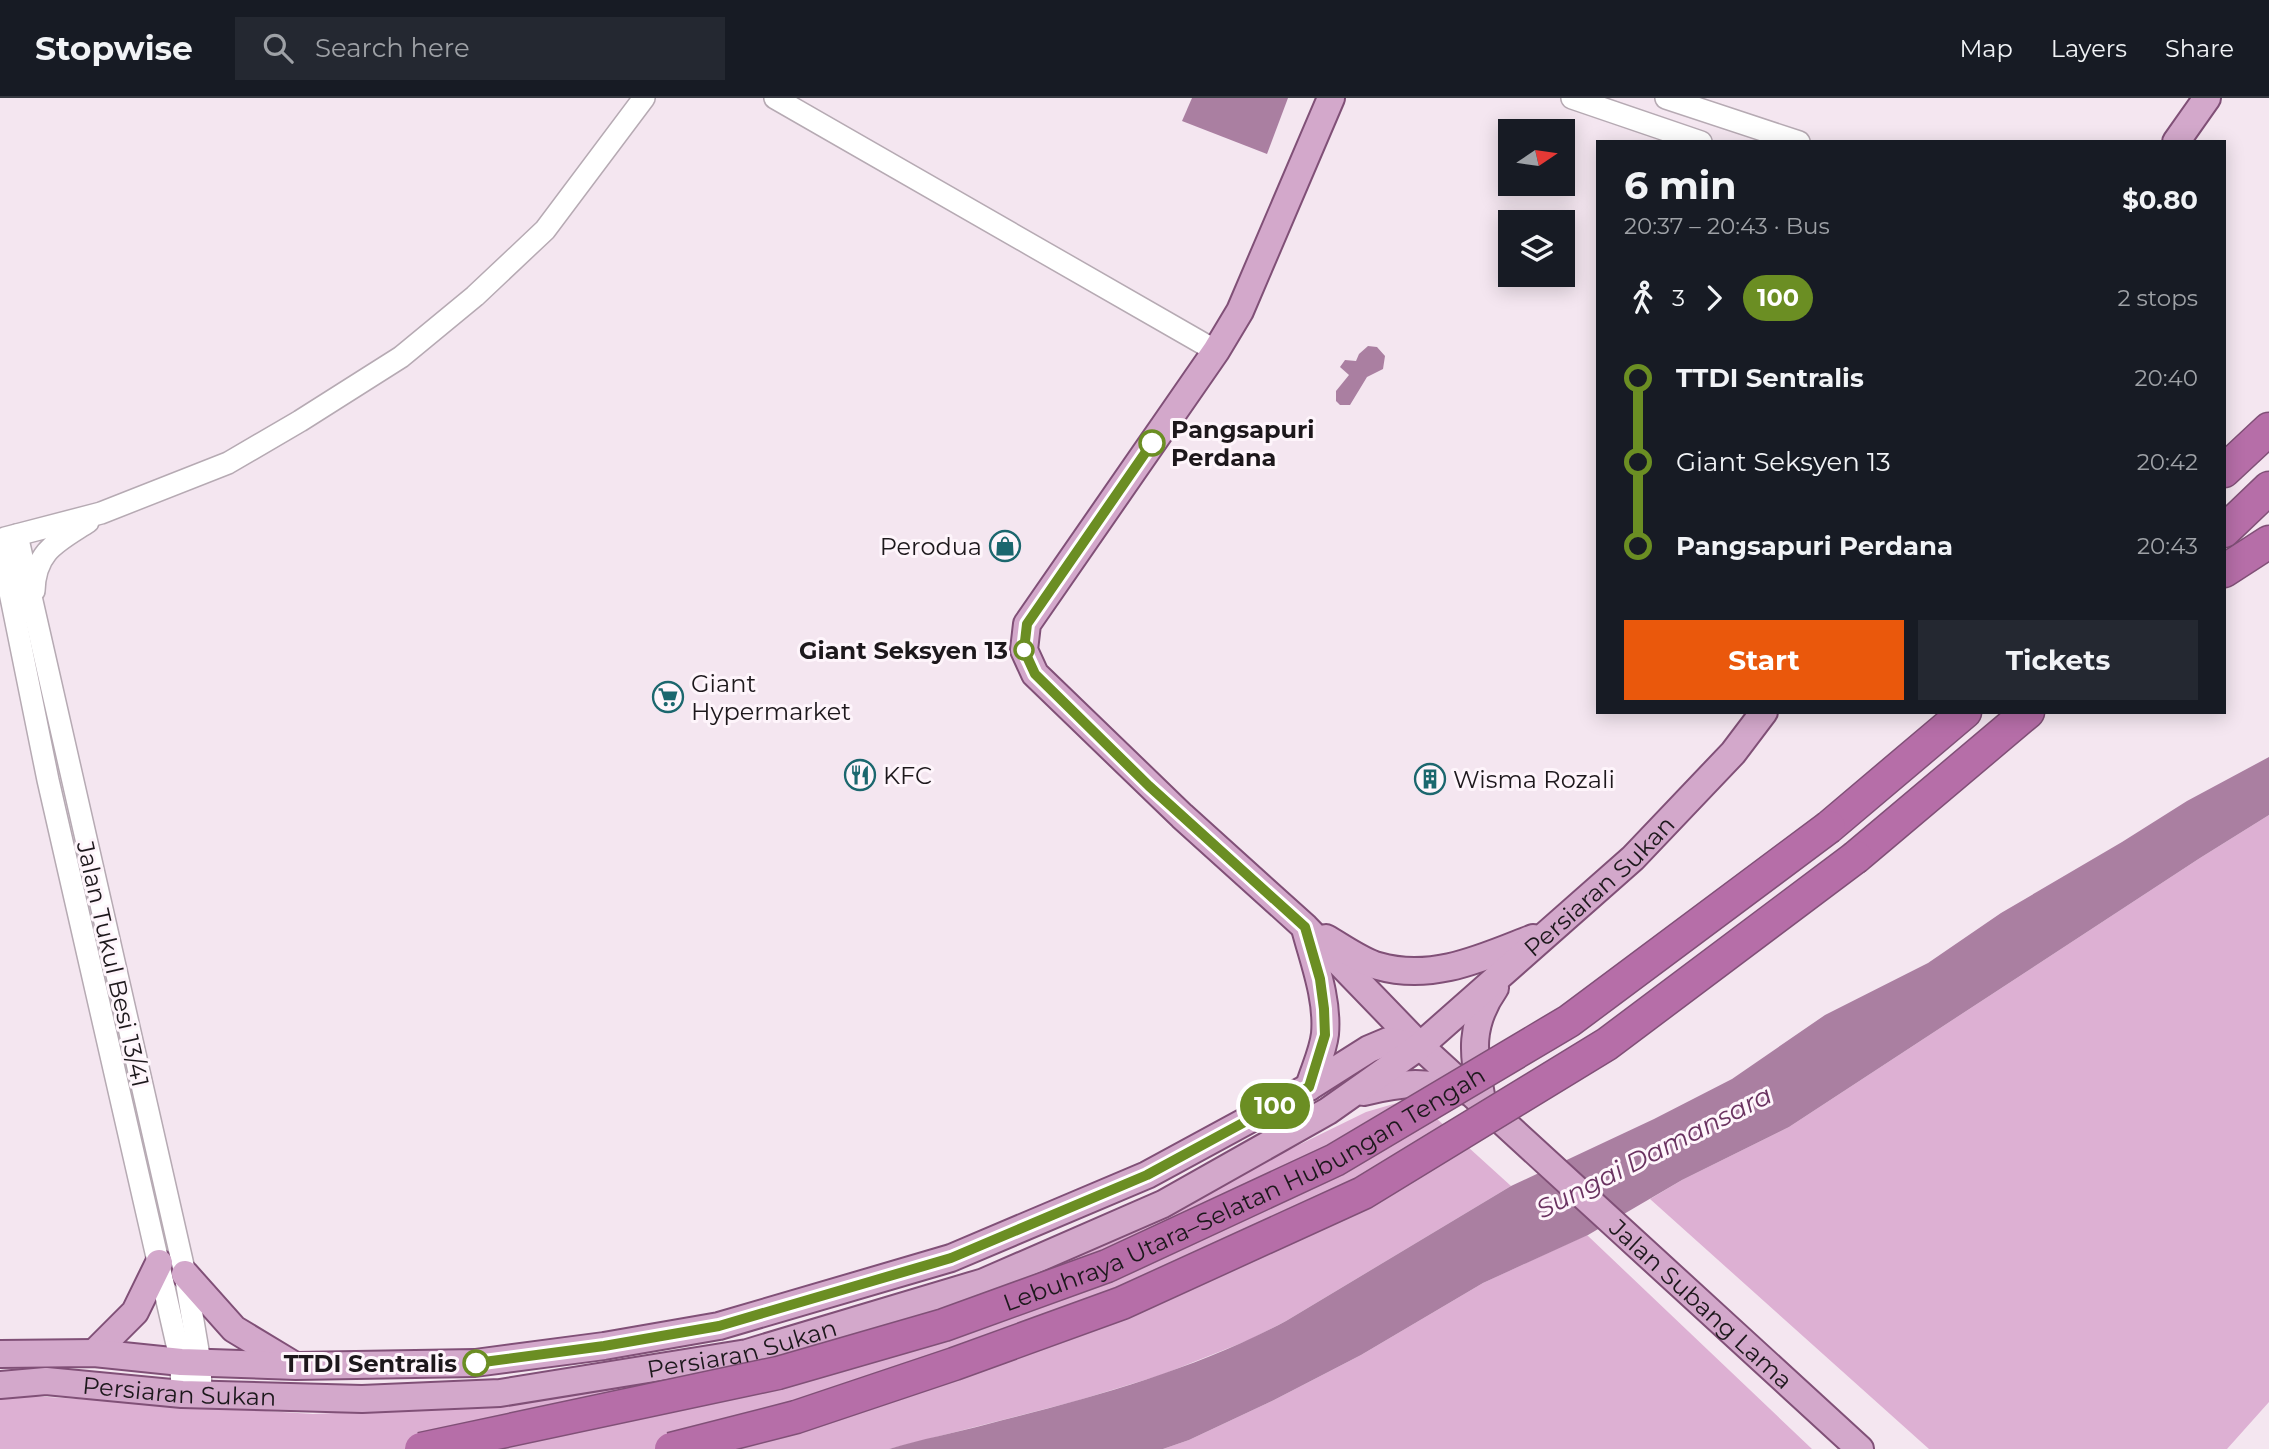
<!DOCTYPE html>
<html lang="en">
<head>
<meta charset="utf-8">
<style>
	:root { --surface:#171b24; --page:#242831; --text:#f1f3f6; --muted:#9ea1a6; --line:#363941; --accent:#ea580c }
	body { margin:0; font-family:Montserrat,sans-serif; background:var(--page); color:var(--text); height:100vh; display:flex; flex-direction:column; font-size:26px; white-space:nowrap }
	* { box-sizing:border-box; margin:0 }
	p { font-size:23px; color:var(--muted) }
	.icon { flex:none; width:38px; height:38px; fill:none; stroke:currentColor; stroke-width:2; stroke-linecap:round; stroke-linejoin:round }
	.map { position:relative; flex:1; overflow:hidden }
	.details { position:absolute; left:1596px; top:42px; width:630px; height:574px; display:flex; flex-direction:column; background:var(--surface); border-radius:0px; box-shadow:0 4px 18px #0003 }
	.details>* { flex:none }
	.badge { padding:0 14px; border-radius:23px; font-size:24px; line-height:46px }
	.needle { width:46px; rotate:77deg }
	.fabs { position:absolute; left:1498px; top:21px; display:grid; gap:14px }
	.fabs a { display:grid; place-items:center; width:77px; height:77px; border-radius:0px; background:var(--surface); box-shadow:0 4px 18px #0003; font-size:35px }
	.map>.badge { position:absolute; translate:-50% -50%; box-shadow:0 0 0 4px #fff }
	.legs { display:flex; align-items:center; gap:10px; height:77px; padding:0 28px; font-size:23px }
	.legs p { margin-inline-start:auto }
	.overview { display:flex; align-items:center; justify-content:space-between; height:119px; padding:0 28px }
	h1 { font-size:38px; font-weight:700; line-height:52px }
	.button { display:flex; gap:14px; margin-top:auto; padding:14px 28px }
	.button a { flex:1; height:80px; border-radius:0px; background:var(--accent); color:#fff; font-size:28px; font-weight:700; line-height:80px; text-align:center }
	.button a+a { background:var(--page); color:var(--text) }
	ul { padding:0 28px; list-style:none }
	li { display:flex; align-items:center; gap:24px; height:84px; font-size:26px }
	li i { display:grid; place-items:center; width:10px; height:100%; margin:0 9px; background:currentColor }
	li i::after { content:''; width:18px; height:18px; margin:-9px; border:5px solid; border-radius:50%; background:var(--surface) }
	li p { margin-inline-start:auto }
	li:first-child i { background:linear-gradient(#0000 50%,currentColor 0) }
	li:last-child i { background:linear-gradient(currentColor 50%,#0000 0) }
	header { display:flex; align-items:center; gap:42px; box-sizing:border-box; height:98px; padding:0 35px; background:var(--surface); border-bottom:2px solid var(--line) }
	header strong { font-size:33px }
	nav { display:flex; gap:38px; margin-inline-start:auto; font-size:24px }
	.search { width:490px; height:63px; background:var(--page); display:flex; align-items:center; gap:18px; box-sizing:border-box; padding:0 24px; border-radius:0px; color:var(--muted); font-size:26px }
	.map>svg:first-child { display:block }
	.green { fill:#ddb0d3 }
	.water { fill:#aa7fa1 }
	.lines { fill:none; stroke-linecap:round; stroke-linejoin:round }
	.minor-casing { stroke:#b6aab3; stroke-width:24 }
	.major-casing { stroke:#805077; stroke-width:30 }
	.highway-casing { stroke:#805077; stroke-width:35 }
	.minor { stroke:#fff; stroke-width:21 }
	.major { stroke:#d3a8cb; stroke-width:26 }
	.highway { stroke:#b66ea8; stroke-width:32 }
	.highway-bridge-casing { stroke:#805077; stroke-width:35; stroke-linecap:butt }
	.highway-bridge { stroke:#b66ea8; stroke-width:32 }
	.line-1-casing { stroke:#fff; stroke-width:16 }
	.line-1 { stroke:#6b8e23; stroke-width:10 }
	.stop-1-dot { fill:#fff; stroke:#6b8e23; stroke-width:3.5 }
	.labels { text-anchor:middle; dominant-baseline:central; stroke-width:6; stroke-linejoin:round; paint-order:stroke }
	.stop-label { font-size:24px; font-weight:bold; fill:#1d181c; stroke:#fef5fb; text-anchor:end }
	.poi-label { font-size:24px; fill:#1d181c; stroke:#fef5fb; text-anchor:start }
	.street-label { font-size:24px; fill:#1d181c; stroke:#fef5fb }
	.water-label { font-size:26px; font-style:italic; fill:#6a3260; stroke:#fef5fb }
</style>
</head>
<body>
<header>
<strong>Stopwise</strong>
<div class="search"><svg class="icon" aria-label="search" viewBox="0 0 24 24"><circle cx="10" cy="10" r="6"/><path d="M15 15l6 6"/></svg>Search here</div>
<nav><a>Map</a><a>Layers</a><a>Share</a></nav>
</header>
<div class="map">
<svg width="2269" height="1351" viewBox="0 0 2269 1351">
	<rect width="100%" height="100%" fill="#f4e6f0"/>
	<g class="green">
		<polygon points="2269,717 2269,1304 2227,1351 1929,1351 1650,1101 1682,1082 1789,1029 2200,760"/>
		<polygon points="1414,1000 1511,1088 1286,1223 1249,1242 1161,1277 1076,1303 889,1351 0,1351 0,1296 313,1316 471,1309 740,1249 1162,1114 1366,1014"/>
		<polygon points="1587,1137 1812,1351 1163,1351 1189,1342 1274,1302 1361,1257 1483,1185"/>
	</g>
	<g class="water">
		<polygon points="1192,0 1288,0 1267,56 1182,23"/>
		<polygon points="1368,248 1377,249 1385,258 1383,271 1367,279 1350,307 1340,307 1336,303 1336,293 1349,277 1340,269 1345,262 1356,263 1359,256"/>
		<path d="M 2269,659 L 2269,717 L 2200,760 L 1789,1029 L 1682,1082 L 1588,1137 L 1483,1185 L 1361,1257 L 1274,1302 L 1189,1342 L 1163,1351 L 889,1351 C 921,1341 955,1335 988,1326 C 1090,1300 1192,1273 1286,1223 L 1511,1088 L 1654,1021 L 1732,981 L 1825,917 L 1928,865 L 2001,815 L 2122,744 L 2187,703 Z"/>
	</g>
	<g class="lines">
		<g class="minor-casing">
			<g id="minor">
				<polyline points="775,0 1216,253"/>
				<polyline points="1572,0 1701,44"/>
				<polyline points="1666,0 1799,44"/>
				<polyline points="17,437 185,1176 200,1264 201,1296"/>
				<polyline points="5,440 101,415 228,365 300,323 401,259 475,198 545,132 644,0"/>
				<polyline points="0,445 48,682 181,1264 182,1296"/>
				<path d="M 34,493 C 35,453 57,444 88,424"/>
			</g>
		</g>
		<g class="major-casing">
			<g id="major">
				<path id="s1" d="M 1331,0 L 1240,213 L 1216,253 L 1027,526 L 1024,552 L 1035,576 L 1182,718 L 1305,829 L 1420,948 L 1860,1351"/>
				<polyline points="2176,44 2207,0"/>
				<path d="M 1306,834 C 1315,867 1328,902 1325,936 C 1323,954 1314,972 1309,989"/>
				<path d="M 1326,840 C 1342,849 1361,863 1378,868 C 1433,884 1484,859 1533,840"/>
				<path d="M 1364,994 C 1407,983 1424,984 1467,993"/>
				<path d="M 1481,997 C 1473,955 1469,927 1495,890"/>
				<polyline points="185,1176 234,1231 292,1266"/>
				<polyline points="94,1255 135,1214 159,1165"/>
				<polyline points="0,1256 94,1255 181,1264 296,1268 475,1265 604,1248 719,1228 951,1160 1147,1077 1309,989 1369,951 1388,943 1420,948"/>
				<path id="s2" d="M 0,1287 L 46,1283 L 182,1296 L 362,1301 L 500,1295 L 747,1255 L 984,1184 L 1163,1106 L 1328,1013 L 1420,948 L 1633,760 L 1733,655 L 1764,614"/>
			</g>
		</g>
		<g class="highway-casing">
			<g id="highway">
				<polyline points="2224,373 2269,331"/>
				<polyline points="2224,433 2269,390"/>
				<polyline points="2224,473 2269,444"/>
				<polyline points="1829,729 1965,614"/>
				<polyline points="1856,759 2028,614"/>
			</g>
		</g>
		<use href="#minor" class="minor"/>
		<use href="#major" class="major"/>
		<use href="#highway" class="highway"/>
		<g class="highway-bridge-casing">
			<g id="highway-bridge">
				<path id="s3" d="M 421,1351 L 778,1275 L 944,1227 L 1107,1168 L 1335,1062 L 1569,923 L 1829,729"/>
				<polyline points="671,1351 796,1319 954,1266 1122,1205 1363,1095 1607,946 1856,759"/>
			</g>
		</g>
		<use href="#highway-bridge" class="highway-bridge"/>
	</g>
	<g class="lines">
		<g class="line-1-casing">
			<polyline id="line-1" points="476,1265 604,1248 719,1228 951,1160 1147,1077 1309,989 1325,937 1324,911 1320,881 1305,829 1149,688 1035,576 1024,552 1027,526 1152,345"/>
		</g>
		<use href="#line-1" class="line-1"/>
	</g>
	<defs>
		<g id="shop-ring" transform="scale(1.575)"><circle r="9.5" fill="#fef5fb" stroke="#1b676e" stroke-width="1.5"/><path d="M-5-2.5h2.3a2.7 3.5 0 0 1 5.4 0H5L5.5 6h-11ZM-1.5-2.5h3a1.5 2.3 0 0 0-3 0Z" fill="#1b676e"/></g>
		<g id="supermarket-ring" transform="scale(1.575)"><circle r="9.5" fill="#fef5fb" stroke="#1b676e" stroke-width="1.5"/><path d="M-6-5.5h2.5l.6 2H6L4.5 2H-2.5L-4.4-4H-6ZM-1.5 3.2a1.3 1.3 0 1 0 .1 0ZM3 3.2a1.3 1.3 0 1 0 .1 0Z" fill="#1b676e"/></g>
		<g id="restaurant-ring" transform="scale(1.575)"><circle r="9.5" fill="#fef5fb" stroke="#1b676e" stroke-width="1.5"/><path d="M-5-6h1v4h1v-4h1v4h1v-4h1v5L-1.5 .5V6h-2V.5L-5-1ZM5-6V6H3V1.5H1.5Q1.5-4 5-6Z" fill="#1b676e"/></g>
		<g id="building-ring" transform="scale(1.575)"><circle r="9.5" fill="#fef5fb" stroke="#1b676e" stroke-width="1.5"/><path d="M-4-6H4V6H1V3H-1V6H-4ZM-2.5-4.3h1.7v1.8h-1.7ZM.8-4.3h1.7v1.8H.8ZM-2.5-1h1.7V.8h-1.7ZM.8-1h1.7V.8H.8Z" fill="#1b676e"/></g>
	</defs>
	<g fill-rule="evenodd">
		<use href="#shop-ring" x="1005" y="448"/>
		<use href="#supermarket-ring" x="668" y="599"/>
		<use href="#restaurant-ring" x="860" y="677"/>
		<use href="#building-ring" x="1430" y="681"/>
	</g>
	<g class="stop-1-dot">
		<circle cx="1152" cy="345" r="12"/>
		<circle cx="1024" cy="552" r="9"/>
		<circle cx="476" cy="1265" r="12"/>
	</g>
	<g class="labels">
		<g class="stop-label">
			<text x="1171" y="331" text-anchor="start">Pangsapuri<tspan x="1171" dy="28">Perdana</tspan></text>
			<text x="1008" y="552">Giant Seksyen 13</text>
			<text x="457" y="1265">TTDI Sentralis</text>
		</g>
		<g class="poi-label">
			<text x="982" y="448" text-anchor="end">Perodua</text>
			<text x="691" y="585">Giant<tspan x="691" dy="28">Hypermarket</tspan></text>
			<text x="883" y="677">KFC</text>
			<text x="1453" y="681">Wisma Rozali</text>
		</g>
		<g class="street-label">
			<text stroke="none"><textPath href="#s2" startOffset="1736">Persiaran Sukan</textPath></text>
			<text transform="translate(113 866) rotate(77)">Jalan Tukul Besi 13/41</text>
			<text stroke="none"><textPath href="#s3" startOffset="868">Lebuhraya Utara–Selatan Hubungan Tengah</textPath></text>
			<text stroke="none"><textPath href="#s1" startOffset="1580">Jalan Subang Lama</textPath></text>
			<text stroke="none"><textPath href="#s2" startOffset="747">Persiaran Sukan</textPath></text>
			<text stroke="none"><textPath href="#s2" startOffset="180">Persiaran Sukan</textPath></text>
		</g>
		<g class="water-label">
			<text transform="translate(1654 1054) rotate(-27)">Sungai Damansara</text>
		</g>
	</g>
</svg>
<div class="fabs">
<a><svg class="needle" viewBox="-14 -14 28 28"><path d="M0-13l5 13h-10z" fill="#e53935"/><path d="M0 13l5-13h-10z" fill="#9ea1a6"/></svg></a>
<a><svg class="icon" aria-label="layers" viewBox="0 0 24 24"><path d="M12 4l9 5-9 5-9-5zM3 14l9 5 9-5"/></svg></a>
</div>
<b class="badge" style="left:1275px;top:1008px;background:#6b8e23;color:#fff">100</b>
<section class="details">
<div class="overview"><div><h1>6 min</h1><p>20:37 – 20:43 · Bus</p></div><b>$0.80</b></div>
<div class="legs"><svg class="icon" aria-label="walk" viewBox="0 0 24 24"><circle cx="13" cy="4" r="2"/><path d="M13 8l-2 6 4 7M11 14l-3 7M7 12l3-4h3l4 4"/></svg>3<svg class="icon" aria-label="forward" viewBox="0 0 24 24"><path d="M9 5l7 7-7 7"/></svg><b class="badge" style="background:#6b8e23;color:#fff">100</b><p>2 stops</p></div>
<ul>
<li><i style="color:#6b8e23"></i><b>TTDI Sentralis</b><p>20:40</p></li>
<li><i style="color:#6b8e23"></i><span>Giant Seksyen 13</span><p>20:42</p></li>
<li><i style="color:#6b8e23"></i><b>Pangsapuri Perdana</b><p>20:43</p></li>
</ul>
<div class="button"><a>Start</a><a>Tickets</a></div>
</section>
</div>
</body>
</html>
